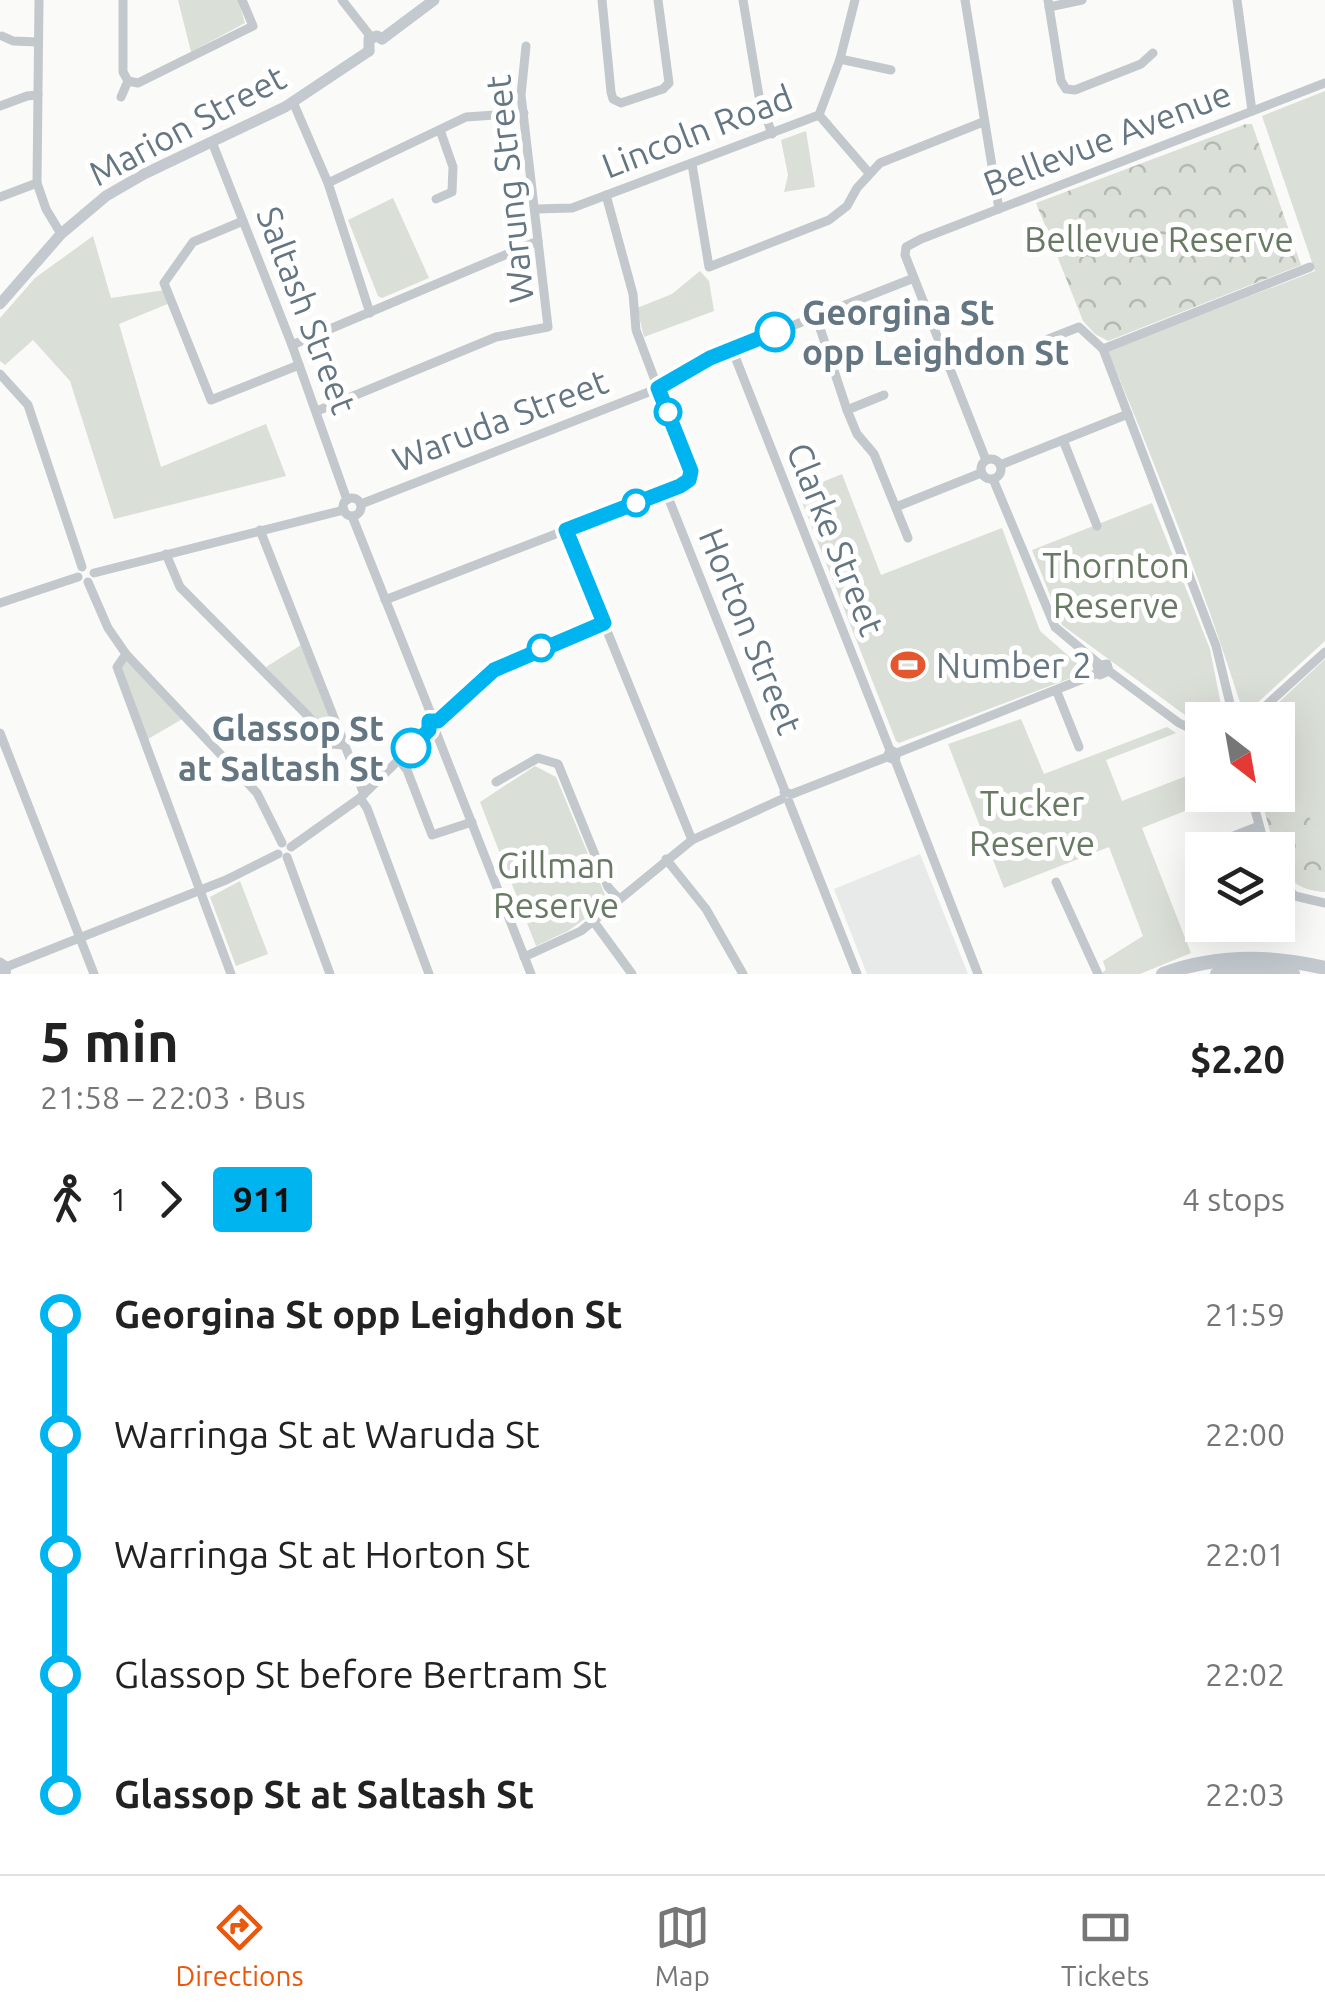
<!DOCTYPE html>
<html lang="en">
<head>
<meta charset="utf-8">
<style>
	:root { --surface:#fff; --page:#f6f6f6; --text:#222; --muted:#767676; --line:#e0e0e0; --accent:#ea580c }
	body { margin:0; font-family:Ubuntu,sans-serif; background:var(--page); color:var(--text); height:100vh; display:flex; flex-direction:column; font-size:38px; white-space:nowrap }
	* { box-sizing:border-box; margin:0 }
	p { font-size:32px; color:var(--muted) }
	.icon { flex:none; width:55px; height:55px; fill:none; stroke:currentColor; stroke-width:2; stroke-linecap:round; stroke-linejoin:round }
	.map { position:relative; height:974px; overflow:hidden }
	.drawer { display:flex; flex-direction:column; background:var(--surface); flex:1 }
	.drawer>* { flex:none }
	.badge { padding:0 20px; border-radius:8px; font-size:35px; line-height:65px }
	.needle { width:65px; rotate:149deg }
	.buttons { position:absolute; left:1185px; top:702px; display:grid; gap:20px }
	.buttons a { display:grid; place-items:center; width:110px; height:110px; border-radius:0px; background:var(--surface); box-shadow:0 10px 40px #0002; font-size:50px }
	.map>.badge { position:absolute; translate:-50% -50%; box-shadow:0 0 0 5px #fff }
	.legs { display:flex; align-items:center; gap:15px; height:110px; padding:0 40px; font-size:32px }
	.legs p { margin-inline-start:auto }
	.head { display:flex; align-items:center; justify-content:space-between; height:170px; padding:0 40px }
	h1 { font-size:55px; font-weight:700; line-height:75px }
	ul { padding:0 40px; list-style:none }
	li { display:flex; align-items:center; gap:35px; height:120px; font-size:38px }
	li i { display:grid; place-items:center; width:15px; height:100%; margin:0 12px; background:currentColor }
	li i::after { content:''; width:25px; height:25px; margin:-12px; border:8px solid; border-radius:50%; background:var(--surface) }
	li p { margin-inline-start:auto }
	li:first-child i { background:linear-gradient(#0000 50%,currentColor 0) }
	li:last-child i { background:linear-gradient(currentColor 50%,#0000 0) }
	.tabs { display:flex; justify-content:space-around; align-items:center; height:140px; border-top:2px solid var(--line); background:var(--surface); font-size:28px; color:var(--muted) }
	.tabs a { display:grid; justify-items:center; gap:5px }
	.tabs .selected { color:var(--accent) }
	.map>svg:first-child { display:block }
	.built { fill:#e8e9e9 }
	.green { fill:#dadfd7 }
	.forest { fill:url(#forest-crowns) }
	.lines { fill:none; stroke-linecap:round; stroke-linejoin:round }
	.minor { stroke:#c3c8cc; stroke-width:9 }
	.major { stroke:#c3c9ce; stroke-width:11 }
	.highway { stroke:#c3c9ce; stroke-width:14 }
	.line-1-casing { stroke:#fff; stroke-width:22 }
	.line-1 { stroke:#00b5ef; stroke-width:15 }
	.stop-1-dot { fill:#fff; stroke:#00b5ef; stroke-width:5 }
	.labels { text-anchor:middle; dominant-baseline:central; stroke-width:10; stroke-linejoin:round; paint-order:stroke }
	.street-label { font-size:35px; fill:#657683; stroke:#fff }
	.park-label { font-size:35px; fill:#687a64; stroke:#fff }
	.stop-label { font-size:35px; font-weight:bold; fill:#657683; stroke:#fff; text-anchor:start }
	.poi-label { font-size:35px; fill:#657683; stroke:#fff; text-anchor:start }
</style>
</head>
<body>
<div class="map">
<svg width="1325" height="974" viewBox="0 0 1325 974">
	<defs>
		<pattern id="forest-crowns" width="20" height="18" patternUnits="userSpaceOnUse" patternTransform="scale(2.5)"><rect width="20" height="18" fill="#dadfd7"/><path d="M2 6a3 3 0 1 1 6 0M12 15a3 3 0 1 1 6 0" fill="none" stroke="#b4b9b4"/></pattern>
	</defs>
	<rect width="100%" height="100%" fill="#fafaf8"/>
	<polygon class="built" points="920,854 968,974 867,974 834,889"/>
	<g class="green">
		<polygon points="178,0 238,0 245,23 191,52"/>
		<path d="M 1325,91 L 1325,641 L 1244,715 C 1205,591 1158,471 1108,351 L 1315,271 L 1262,116 Z"/>
		<polygon points="806,131 815,187 784,192 788,175 781,140"/>
		<polygon points="393,198 429,278 382,298 378,296 348,220"/>
		<polygon points="93,236 111,298 165,290 170,303 119,324 161,467 266,424 286,476 114,519 70,381 33,340 5,365 0,361 0,318 35,278"/>
		<polygon points="700,271 709,281 714,311 644,337 637,308 672,294"/>
		<polygon points="842,474 881,575 1002,528 1040,631 1087,672 899,743 896,741 798,492"/>
		<polygon points="1152,503 1210,649 1224,720 1202,720 1200,726 1062,625 1032,550"/>
		<polygon points="301,645 335,732 333,740 266,667"/>
		<path d="M 1325,659 L 1325,892 C 1303,890 1288,883 1279,863 L 1260,795 L 1278,795 L 1278,720 L 1260,720 Z"/>
		<polygon points="122,660 128,661 184,718 148,739 120,667"/>
		<polygon points="1021,719 1044,774 1167,727 1176,733 1106,760 1122,801 1202,770 1202,795 1225,795 1142,828 1191,953 1140,974 1100,974 1106,970 1103,961 1143,936 1109,847 1004,888 948,744"/>
		<polygon points="535,766 556,777 608,902 568,931 536,946 480,802"/>
		<polygon points="240,881 268,954 236,966 210,897"/>
	</g>
	<g class="forest">
		<polygon points="1246,124 1252,124 1301,265 1108,341 1095,334 1083,321 1036,203"/>
		<path d="M 1278,758 C 1281,792 1295,811 1325,828 L 1325,892 C 1303,890 1288,883 1279,863 L 1260,795 L 1278,795 Z"/>
	</g>
	<g class="lines">
		<g class="minor">
			<polyline points="39,0 37,183 46,209 61,234"/>
			<polyline points="123,0 123,72 128,81 138,83 253,26 242,0"/>
			<polyline points="342,0 371,37"/>
			<polyline points="602,0 611,92 613,99 621,103 663,89 669,83 658,0"/>
			<polyline points="743,0 759,96 772,134"/>
			<polyline points="965,0 999,209"/>
			<polyline points="1048,0 1061,81 1066,89 1075,90 1141,64 1153,53"/>
			<polyline points="1237,0 1252,111"/>
			<polyline points="1049,7 1082,0"/>
			<polyline points="2,36 13,41 38,42"/>
			<polyline points="840,59 891,70"/>
			<polyline points="121,97 128,81"/>
			<polyline points="293,102 328,183 370,313"/>
			<polyline points="0,106 27,96 38,95"/>
			<polyline points="819,115 869,173"/>
			<polyline points="212,142 292,345 347,500"/>
			<polyline points="692,164 709,267 829,220 847,206 857,188 880,163 983,122"/>
			<polyline points="328,183 466,117 524,113"/>
			<polyline points="0,197 37,183"/>
			<polyline points="436,199 452,192 453,167 440,130"/>
			<polyline points="536,209 572,208 819,115 840,59 855,0"/>
			<polyline points="243,221 193,242 164,283 211,400 299,365"/>
			<polyline points="816,316 847,410 857,434 874,454 908,538"/>
			<polyline points="1046,340 1079,327 1103,349"/>
			<polyline points="292,345 538,241"/>
			<polyline points="732,349 890,750"/>
			<polyline points="1103,349 1216,646 1234,720"/>
			<polyline points="1103,349 1310,267"/>
			<polyline points="0,374 28,405 82,567"/>
			<polyline points="847,410 884,395"/>
			<polyline points="317,411 496,337 548,327 521,95 526,46"/>
			<polyline points="1063,440 1097,526"/>
			<circle cx="991" cy="469" r="10"/>
			<polyline points="986,460 905,255 906,247 921,239 1325,83"/>
			<polyline points="1000,465 1128,414"/>
			<polyline points="993,479 1055,627 1099,664"/>
			<polyline points="666,492 785,791"/>
			<circle cx="352" cy="507" r="9"/>
			<polyline points="361,504 659,388 710,358 914,278"/>
			<polyline points="896,507 981,473"/>
			<polyline points="352,516 433,719"/>
			<polyline points="260,530 364,794"/>
			<polyline points="566,530 692,840"/>
			<polyline points="166,554 180,587 309,717 331,744 343,745"/>
			<polyline points="94,573 344,510"/>
			<polyline points="88,582 108,628 126,654 257,793 282,843"/>
			<polyline points="385,600 680,486 691,476 636,330 633,294 606,195"/>
			<polyline points="0,603 78,577"/>
			<polyline points="126,654 117,667 231,974"/>
			<polyline points="1109,671 1100,675 1097,666 1107,664 1109,671 1179,723 1202,734"/>
			<polyline points="1057,692 1079,747"/>
			<polyline points="1250,720 1325,652"/>
			<polyline points="436,732 531,974"/>
			<polyline points="436,732 445,713 494,669 605,623"/>
			<polyline points="0,733 94,974"/>
			<polyline points="897,753 895,760 887,757 890,750 897,753 1098,673"/>
			<polyline points="399,760 407,770 432,835 472,822"/>
			<polyline points="895,760 978,974"/>
			<polyline points="496,782 538,758 558,764 608,887 619,899"/>
			<polyline points="784,792 792,794 887,757"/>
			<polyline points="1251,795 1266,850"/>
			<polyline points="360,798 367,808 429,974"/>
			<polyline points="789,802 857,974"/>
			<polyline points="291,847 360,798 429,730"/>
			<polyline points="287,857 330,974"/>
			<polyline points="666,859 706,909 743,974"/>
			<polyline points="1278,879 1295,896 1325,903"/>
			<polyline points="1056,882 1098,974"/>
			<polyline points="1190,893 1193,852 1259,826"/>
			<polyline points="594,922 632,974"/>
			<polyline points="524,957 581,931 692,840 782,799"/>
			<polyline points="6,967 226,880 278,854"/>
		</g>
		<g class="major">
			<polyline points="382,39 434,0"/>
			<polyline points="369,51 369,39 377,36 382,39"/>
			<polyline points="0,304 61,234 106,196 144,174 285,107 369,51"/>
			<polyline points="0,963 6,967 5,974"/>
		</g>
		<g class="highway">
			<path d="M 1163,974 C 1215,955 1271,955 1325,968"/>
			<polyline points="1217,974 1265,971 1293,974"/>
		</g>
	</g>
	<g class="lines">
		<g class="line-1-casing">
			<polyline id="line-1" points="411,748 429,730 429,721 438,721 494,670 604,623 566,530 680,486 689,480 691,471 658,388 710,358 775,332"/>
		</g>
		<use href="#line-1" class="line-1"/>
	</g>
	<defs>
		<g id="stadium-bare" transform="scale(2.7)"><path d="M0-5a6.5 5 0 1 0 0 10a6.5 5 0 1 0 0-10ZM-3.5-1.8h7v3.6h-7Z" fill="#e4572e" stroke="#fff" stroke-width="2.5" paint-order="stroke"/></g>
	</defs>
	<g fill-rule="evenodd">
		<use href="#stadium-bare" x="908" y="665"/>
	</g>
	<g class="stop-1-dot">
		<circle cx="775" cy="332" r="18"/>
		<circle cx="668" cy="412" r="12"/>
		<circle cx="636" cy="503" r="12"/>
		<circle cx="541" cy="648" r="12"/>
		<circle cx="411" cy="748" r="18"/>
	</g>
	<g class="labels">
		<g class="street-label">
			<text transform="translate(187 125) rotate(-28)">Marion Street</text>
			<text transform="translate(697 131) rotate(-21)">Lincoln Road</text>
			<text transform="translate(1107 138) rotate(-21)">Bellevue Avenue</text>
			<text transform="translate(509 189) rotate(-96)">Warung Street</text>
			<text transform="translate(307 310) rotate(69)">Saltash Street</text>
			<text transform="translate(500 420) rotate(-21)">Waruda Street</text>
			<text transform="translate(836 539) rotate(68)">Clarke Street</text>
			<text transform="translate(751 631) rotate(68)">Horton Street</text>
		</g>
		<g class="park-label">
			<text x="1159" y="239">Bellevue Reserve</text>
			<text x="1116" y="565">Thornton<tspan x="1116" dy="40">Reserve</tspan></text>
			<text x="1032" y="803">Tucker<tspan x="1032" dy="40">Reserve</tspan></text>
			<text x="556" y="865">Gillman<tspan x="556" dy="40">Reserve</tspan></text>
		</g>
		<g class="stop-label">
			<text x="802" y="312">Georgina St<tspan x="802" dy="40">opp Leighdon St</tspan></text>
			<text x="384" y="728" text-anchor="end">Glassop St<tspan x="384" dy="40">at Saltash St</tspan></text>
		</g>
		<g class="poi-label">
			<text x="936" y="665">Number 2</text>
		</g>
	</g>
</svg>
<div class="buttons">
<a><svg class="needle" viewBox="-14 -14 28 28"><path d="M0-13l5 13h-10z" fill="#e53935"/><path d="M0 13l5-13h-10z" fill="#767676"/></svg></a>
<a><svg class="icon" aria-label="layers" viewBox="0 0 24 24"><path d="M12 4l9 5-9 5-9-5zM3 14l9 5 9-5"/></svg></a>
</div>
</div>
<section class="drawer">
<div class="head"><div><h1>5 min</h1><p>21:58 – 22:03 · Bus</p></div><b>$2.20</b></div>
<div class="legs"><svg class="icon" aria-label="walk" viewBox="0 0 24 24"><circle cx="13" cy="4" r="2"/><path d="M13 8l-2 6 4 7M11 14l-3 7M7 12l3-4h3l4 4"/></svg>1<svg class="icon" aria-label="forward" viewBox="0 0 24 24"><path d="M9 5l7 7-7 7"/></svg><b class="badge" style="background:#00b5ef;color:#111">911</b><p>4 stops</p></div>
<ul>
<li><i style="color:#00b5ef"></i><b>Georgina St opp Leighdon St</b><p>21:59</p></li>
<li><i style="color:#00b5ef"></i><span>Warringa St at Waruda St</span><p>22:00</p></li>
<li><i style="color:#00b5ef"></i><span>Warringa St at Horton St</span><p>22:01</p></li>
<li><i style="color:#00b5ef"></i><span>Glassop St before Bertram St</span><p>22:02</p></li>
<li><i style="color:#00b5ef"></i><b>Glassop St at Saltash St</b><p>22:03</p></li>
</ul>
</section>
<nav class="tabs">
<a class="selected"><svg class="icon" aria-label="directions" viewBox="0 0 24 24"><path d="M12 3l9 9-9 9-9-9zM9 14v-3h6M13 9l2 2-2 2"/></svg>Directions</a>
<a><svg class="icon" aria-label="map" viewBox="0 0 24 24"><path d="M3 6l6-2 6 2 6-2v14l-6 2-6-2-6 2zM9 4v14M15 6v14"/></svg>Map</a>
<a><svg class="icon" aria-label="tickets" viewBox="0 0 24 24"><path d="M3 7h18v10H3zM15 7v10"/></svg>Tickets</a>
</nav>
</body>
</html>
